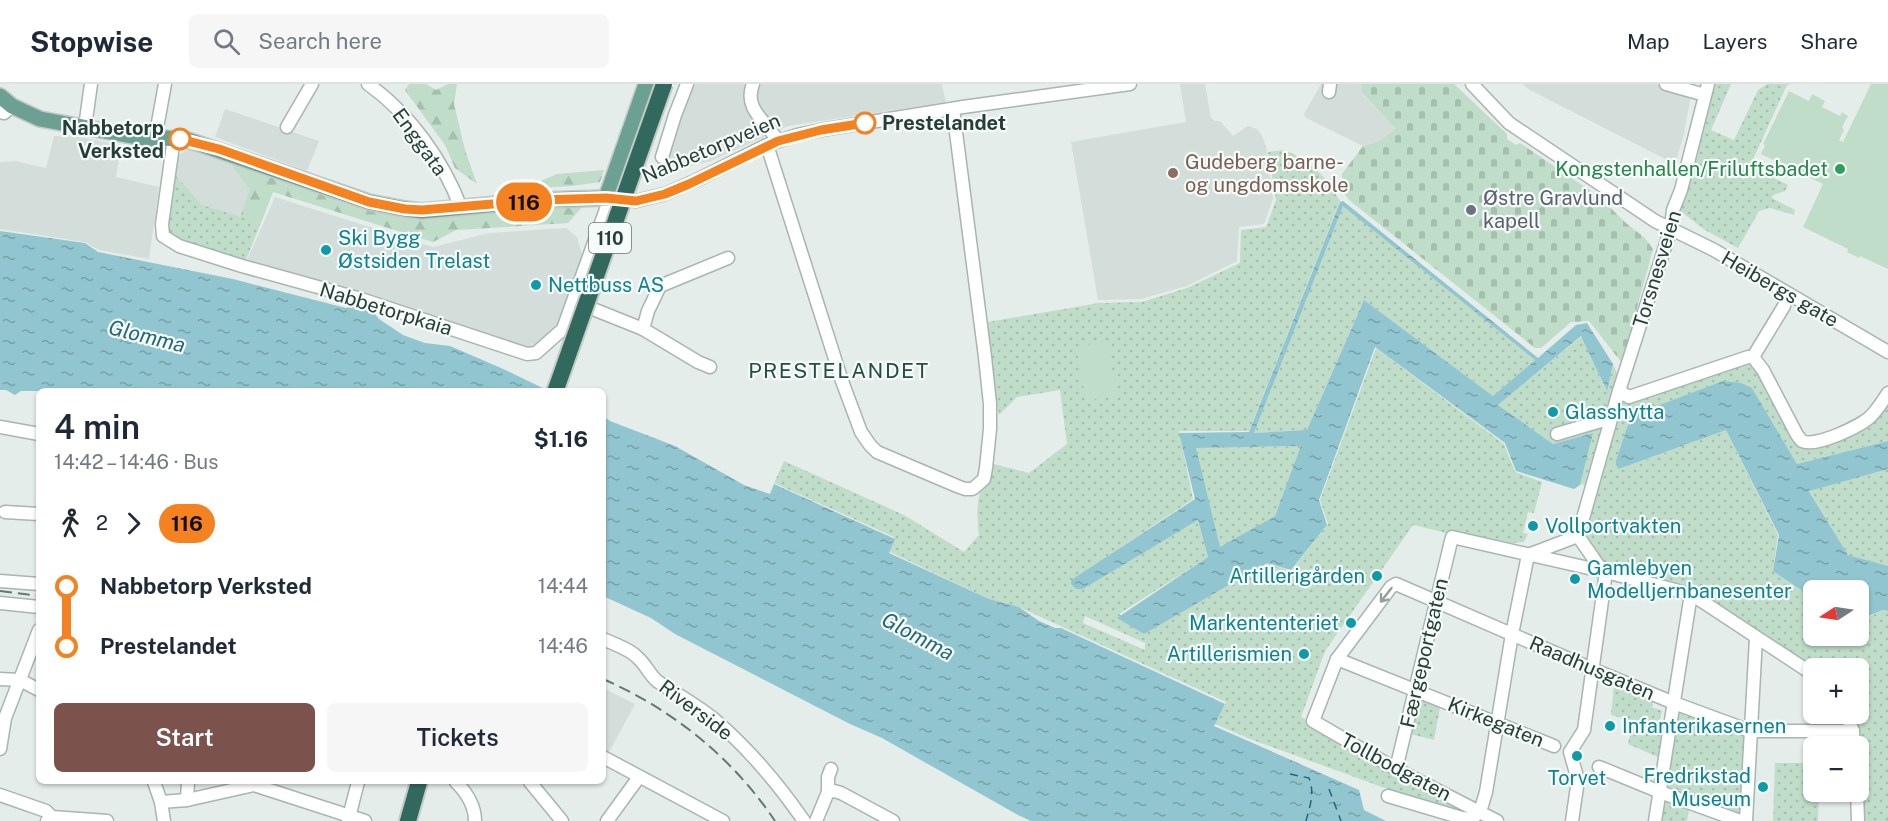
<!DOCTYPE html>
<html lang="en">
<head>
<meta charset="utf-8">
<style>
	:root { --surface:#fff; --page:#f6f6f7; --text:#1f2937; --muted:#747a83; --line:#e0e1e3; --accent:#7b534c }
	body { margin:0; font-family:"Public Sans",sans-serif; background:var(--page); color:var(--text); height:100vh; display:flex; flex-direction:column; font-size:22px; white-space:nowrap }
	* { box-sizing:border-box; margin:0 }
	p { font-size:20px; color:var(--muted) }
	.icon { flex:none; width:33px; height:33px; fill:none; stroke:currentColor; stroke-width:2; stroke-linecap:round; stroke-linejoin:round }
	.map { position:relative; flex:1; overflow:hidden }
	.sheet { position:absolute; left:36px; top:304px; width:570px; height:396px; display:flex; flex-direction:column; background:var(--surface); border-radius:9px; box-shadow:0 2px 4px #0004 }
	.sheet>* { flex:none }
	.badge { padding:0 12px; border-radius:20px; font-size:21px; line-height:39px }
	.needle { width:39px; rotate:258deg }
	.tools { position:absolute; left:1803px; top:496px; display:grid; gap:12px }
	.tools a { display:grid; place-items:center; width:66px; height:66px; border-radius:9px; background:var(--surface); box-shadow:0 2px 4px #0004; font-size:30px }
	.map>.badge { position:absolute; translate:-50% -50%; box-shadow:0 0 0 3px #fff }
	.legs { display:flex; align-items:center; gap:9px; height:66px; padding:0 18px; font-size:20px }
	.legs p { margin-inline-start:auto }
	.overview { display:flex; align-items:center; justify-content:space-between; height:102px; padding:0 18px }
	h1 { font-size:33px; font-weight:600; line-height:45px }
	.button { display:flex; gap:12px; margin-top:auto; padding:12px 18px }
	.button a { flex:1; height:69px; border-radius:9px; background:var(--accent); color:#fff; font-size:24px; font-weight:600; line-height:69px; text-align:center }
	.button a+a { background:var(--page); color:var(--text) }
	ul { padding:0 18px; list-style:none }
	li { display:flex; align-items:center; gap:21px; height:60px; font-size:22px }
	li i { display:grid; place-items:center; width:9px; height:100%; margin:0 8px; background:currentColor }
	li i::after { content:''; width:15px; height:15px; margin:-8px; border:4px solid; border-radius:50%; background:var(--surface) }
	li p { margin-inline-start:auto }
	li:first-child i { background:linear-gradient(#0000 50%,currentColor 0) }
	li:last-child i { background:linear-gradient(currentColor 50%,#0000 0) }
	header { display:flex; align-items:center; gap:36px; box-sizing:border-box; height:84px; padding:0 30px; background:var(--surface); border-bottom:2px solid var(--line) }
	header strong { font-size:28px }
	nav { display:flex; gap:33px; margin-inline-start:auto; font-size:21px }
	.search { width:420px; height:54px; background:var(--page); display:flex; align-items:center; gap:15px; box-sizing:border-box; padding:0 21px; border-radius:9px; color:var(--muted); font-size:22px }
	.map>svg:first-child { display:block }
	.built { fill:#d3ddd9 }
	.grass { fill:url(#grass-dots); fill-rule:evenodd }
	.forest { fill:url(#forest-firs) }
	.cemetery { fill:url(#cemetery-stones) }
	.pitch { fill:#bfddc8 }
	.water { fill:url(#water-ripples); fill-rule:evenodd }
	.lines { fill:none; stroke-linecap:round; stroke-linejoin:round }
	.ferry { stroke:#226978; stroke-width:1.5; stroke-dasharray:8 6; stroke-linecap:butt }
	.minor-casing { stroke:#a8b5b1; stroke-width:15 }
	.major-casing { stroke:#c2c9c7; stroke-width:18 }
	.highway-casing { stroke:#c2c9c7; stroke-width:20 }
	.minor { stroke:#fff; stroke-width:12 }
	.major { stroke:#6ca093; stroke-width:15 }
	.highway { stroke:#32695e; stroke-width:16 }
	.rail { stroke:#607a73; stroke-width:2; stroke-dasharray:12 6; stroke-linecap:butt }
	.highway-bridge-casing { stroke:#c2c9c7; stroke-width:20; stroke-linecap:butt }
	.highway-bridge { stroke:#32695e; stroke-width:16 }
	.oneway { stroke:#929f9c }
	.line-1-casing { stroke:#fff; stroke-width:14 }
	.line-1 { stroke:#f58220; stroke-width:9 }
	.stop-1-dot { fill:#fff; stroke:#f58220; stroke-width:3 }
	.leisure-dot { fill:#2e9e5b; stroke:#f6faf8; stroke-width:2 }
	.education-dot { fill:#8d6e63; stroke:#f6faf8; stroke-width:2 }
	.worship-dot { fill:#6b7280; stroke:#f6faf8; stroke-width:2 }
	.culture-dot { fill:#0f9aa8; stroke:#f6faf8; stroke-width:2 }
	.labels { text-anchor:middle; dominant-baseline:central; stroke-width:4.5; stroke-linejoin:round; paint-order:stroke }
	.shield { fill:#f6faf8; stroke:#647772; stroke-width:1.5 }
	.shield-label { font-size:18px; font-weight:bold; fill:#253f38 }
	.stop-label { font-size:20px; font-weight:bold; fill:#253f38; stroke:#f6faf8; text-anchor:start }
	.street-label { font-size:20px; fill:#253f38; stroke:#f6faf8 }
	.education-label { font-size:20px; fill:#785e54; stroke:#f6faf8; text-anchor:start }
	.leisure-label { font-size:20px; fill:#27864d; stroke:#f6faf8; text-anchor:end }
	.worship-label { font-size:20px; fill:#5b616d; stroke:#f6faf8; text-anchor:start }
	.culture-label { font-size:20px; fill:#0d838f; stroke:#f6faf8; text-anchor:start }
	.water-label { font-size:21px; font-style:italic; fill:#226978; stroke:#f6faf8 }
	.neighbourhood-label { font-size:21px; letter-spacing:1.5px; fill:#225045; stroke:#f6faf8 }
</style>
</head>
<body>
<header>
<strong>Stopwise</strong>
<div class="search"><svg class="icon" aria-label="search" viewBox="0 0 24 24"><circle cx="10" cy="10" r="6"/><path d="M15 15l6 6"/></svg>Search here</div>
<nav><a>Map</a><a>Layers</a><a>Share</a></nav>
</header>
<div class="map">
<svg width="1888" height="737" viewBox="0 0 1888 737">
	<defs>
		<pattern id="grass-dots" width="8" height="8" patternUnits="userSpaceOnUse" patternTransform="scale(1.5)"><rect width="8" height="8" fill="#bfddc8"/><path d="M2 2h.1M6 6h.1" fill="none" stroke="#a4bfad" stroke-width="1.8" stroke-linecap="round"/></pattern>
		<pattern id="forest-firs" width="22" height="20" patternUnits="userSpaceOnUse" patternTransform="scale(1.5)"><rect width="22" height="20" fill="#bfddc8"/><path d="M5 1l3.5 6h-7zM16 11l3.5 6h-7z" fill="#a4bfad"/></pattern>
		<pattern id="cemetery-stones" width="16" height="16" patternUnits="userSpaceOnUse" patternTransform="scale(1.5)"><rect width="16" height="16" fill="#bfddc8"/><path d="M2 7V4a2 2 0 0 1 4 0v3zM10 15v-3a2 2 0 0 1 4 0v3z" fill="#a4bfad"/></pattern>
		<pattern id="water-ripples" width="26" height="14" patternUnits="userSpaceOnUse" patternTransform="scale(1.5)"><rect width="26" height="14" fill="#91c5cf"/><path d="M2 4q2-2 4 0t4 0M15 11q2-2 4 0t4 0" fill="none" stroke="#76a1a9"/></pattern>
	</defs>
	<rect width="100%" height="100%" fill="#e5edea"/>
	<g class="built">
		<polygon points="691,0 942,0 946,18 788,42 711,77 677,85 658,76"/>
		<polygon points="1180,0 1205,0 1211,34 1215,37 1220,37 1233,52 1248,42 1257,45 1261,50 1266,62 1273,115 1264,140 1239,143 1237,177 1187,202 1141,215 1098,216 1071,58 1186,38"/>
		<polygon points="1321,0 1361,0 1362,10 1396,45 1378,58 1363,62 1306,34 1304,30"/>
		<polygon points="1523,0 1693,0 1684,50 1675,80 1528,5"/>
		<polygon points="225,25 319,57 307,87 215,53"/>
		<polygon points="54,52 80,53 121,61 116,93 159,103 149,175 99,166 85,158 0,145 0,78 16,77 46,84"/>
		<polygon points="190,63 224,72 234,82 251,105 240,133 202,121 176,92 177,73"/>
		<polygon points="275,113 433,163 490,149 566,144 577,153 583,174 557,247 544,260 522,263 247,176"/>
		<polygon points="603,604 635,620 608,670 603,668"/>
	</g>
	<g class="grass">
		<polygon points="1715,0 1731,0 1711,46 1734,56 1758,6 1767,0 1791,0 1787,1 1750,82 1788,101 1785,107 1773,111 1772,114 1795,126 1794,131 1770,124 1759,127 1738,164 1705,146 1679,126"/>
		<path d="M 1283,66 C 1309,74 1327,94 1340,117 L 1249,347 L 1179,347 L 1193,415 L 1070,497 L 1076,505 L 1083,505 L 1198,436 L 1208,473 L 1119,530 L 1147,548 L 1267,479 L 1291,487 L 1328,440 L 1320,416 L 1376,264 L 1504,360 L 1515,388 L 1542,398 L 1534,429 L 1528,428 L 1523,449 L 1528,450 L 1524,458 L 1512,459 L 1485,453 L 1481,457 L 1413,441 L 1325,567 L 1301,633 L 1470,728 L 1459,731 L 1250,655 L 1215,640 L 1226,618 L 1019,523 L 989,515 L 890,468 L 894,453 L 774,399 L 784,377 L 904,431 L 964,468 L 979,451 C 975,418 979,409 990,379 L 1029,389 L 1067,360 L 1060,306 L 1017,313 L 999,331 L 992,290 L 988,238 L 1099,219 L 1142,218 L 1187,204 L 1240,179 L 1241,146 L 1266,143 L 1276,116 L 1268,68 ZM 1085,532 L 1145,559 L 1145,566 L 1083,539 Z"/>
		<polygon points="176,92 202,121 261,139 245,178 172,153 167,144"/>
		<polygon points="1343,121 1535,276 1493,312 1364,216 1307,346 1254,349"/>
		<polygon points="1582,252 1606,306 1613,280 1624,306 1621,320 1745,278 1750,278 1758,283 1801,360 1832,356 1888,314 1888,357 1797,380 1752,304 1631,332 1616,376 1616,381 1620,385 1726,346 1778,451 1773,487 1813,514 1814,552 1858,552 1859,537 1884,526 1888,527 1888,737 1861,737 1858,663 1848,630 1858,630 1858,585 1813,586 1709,513 1688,501 1601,480 1579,454 1594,398 1580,401 1593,349 1553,360 1498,321"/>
		<polygon points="1302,362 1275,432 1220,464 1195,364"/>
		<polygon points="1888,385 1888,482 1848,471 1809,406"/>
		<polygon points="1614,601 1653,618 1652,623 1662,627 1658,647 1663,649 1660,674 1628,660 1633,637 1611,631"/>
		<polygon points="1418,614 1440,624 1434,656 1410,650"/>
		<polygon points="1676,622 1748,648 1744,737 1662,706"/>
		<polygon points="1775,679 1813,679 1814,708 1819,708 1818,737 1773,737"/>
		<polygon points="1665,717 1689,725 1687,737 1662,737"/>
	</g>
	<g class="forest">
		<polygon points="409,0 426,0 436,6 448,0 457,0 454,20 465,66 477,100 455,84 445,61 405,6"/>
		<polygon points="224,71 373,121 530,123 584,121 568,139 456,146 433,158 273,108 261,139 240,133 250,105"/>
		<polygon points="604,86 600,98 572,102 522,105 557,90"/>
	</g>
	<polygon class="cemetery" points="1361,0 1454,0 1507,50 1507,55 1516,61 1520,59 1598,112 1626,139 1645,154 1653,165 1622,279 1589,237 1571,238 1541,264 1535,264 1349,116 1343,108 1342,90 1363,62 1378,58 1396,45 1362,9"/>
	<g class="pitch">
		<polygon points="1871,0 1888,0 1888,185 1860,172 1859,174 1847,168 1848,165 1803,143 1823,100 1761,70 1765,61 1763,60 1789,7 1809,17 1812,10 1825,17 1822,23 1840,32 1842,28 1848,32 1842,43 1844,46 1839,56 1843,58"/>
		<polygon points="1107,257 1117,311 1086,317 1076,263"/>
	</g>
	<g class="water">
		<path d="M 1343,117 L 1538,274 L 1576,241 L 1587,239 L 1613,280 L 1607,307 L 1581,252 L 1498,321 L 1553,360 L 1593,349 L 1580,401 L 1574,405 L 1516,387 L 1505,359 L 1375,263 L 1319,416 L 1327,441 L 1291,486 L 1267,479 L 1144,550 L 1117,534 L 1208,473 L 1198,436 L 1083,505 L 1076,505 L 1071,500 L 1071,496 L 1195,415 L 1179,349 L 1249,348 L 1340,118 ZM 1343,122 L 1535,276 L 1493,312 L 1364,216 L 1307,346 L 1254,349 ZM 1301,362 L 1275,432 L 1220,463 L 1196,364 Z"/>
		<polygon points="0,147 85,159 98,168 233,195 346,224 354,221 373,228 379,235 403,251 425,259 450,262 501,284 549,307 21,307 15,311 6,306 0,306"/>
		<polygon points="1723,297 1741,299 1752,304 1797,380 1888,357 1888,385 1809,407 1848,471 1888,482 1888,527 1883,526 1859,536 1858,507 1814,507 1813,514 1773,487 1779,451 1726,346 1619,385 1616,381 1616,376 1631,332"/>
		<polygon points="603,332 610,337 675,362 744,401 770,410 774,400 895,455 889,469 989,515 1019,523 1039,537 1055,544 1061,544 1225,620 1214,642 1359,706 1364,726 1386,737 1031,737 1018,731 882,654 850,640 675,550 651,534 603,512"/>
	</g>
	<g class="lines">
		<g class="ferry">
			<path d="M 1290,690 L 1309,694 C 1315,710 1310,721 1306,737"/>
			<polyline points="1329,705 1341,737"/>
		</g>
		<g class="minor-casing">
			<g id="minor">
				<path d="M 368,0 C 410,30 443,76 461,124"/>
				<path d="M 753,0 C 743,25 766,37 778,57"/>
				<polyline points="1472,0 1509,39 1655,137 1714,166 1888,268"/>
				<polyline points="1666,0 1705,11"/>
				<polyline points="1329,8 1330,0"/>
				<polyline points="0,28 4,29 12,22"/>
				<polyline points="85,43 91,0"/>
				<polyline points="287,43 312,0"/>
				<polyline points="174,54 162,140 163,152 179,162 242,182 361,215 527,270 536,269 563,245 610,114"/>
				<polyline points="155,55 165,0"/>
				<polyline points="767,61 842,297 861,348 870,361 877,368 957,402 965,405 972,405 975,403 984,395 986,384 990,345 990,320 985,273 953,25"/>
				<polyline points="662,73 675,31 687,0"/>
				<polyline points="618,115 636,117 665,110 697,96 767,61 797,51 821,46 963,23 1130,0"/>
				<polyline points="578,219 643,245 698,278 710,283"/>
				<polyline points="643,245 648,227 660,202 728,174"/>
				<path d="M 1753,273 L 1763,286 L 1796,349 C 1796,350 1801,356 1802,357 C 1815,364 1861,342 1871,332 C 1878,325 1883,317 1888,309"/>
				<polyline points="1753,273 1784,222"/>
				<polyline points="1619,307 1629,313 1748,273 1753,273"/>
				<polyline points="0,343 39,350"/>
				<polyline points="1557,350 1611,334"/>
				<polyline points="5,428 39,430"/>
				<polyline points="1578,452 1619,307 1671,144 1673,126 1681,106 1708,0"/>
				<polyline points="0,497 39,500"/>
				<polyline points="0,519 39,523"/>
				<path d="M 603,555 C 614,560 630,565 638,574 C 646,581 649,590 657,597 C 676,610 697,621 715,636 C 749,665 779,701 804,737"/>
				<polyline points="1337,575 1554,662"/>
				<polyline points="0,595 20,596 39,606"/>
				<polyline points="1846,630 1853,647 1854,663"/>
				<polyline points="0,665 5,634 39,546"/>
				<polyline points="603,673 723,737"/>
				<polyline points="1599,683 1660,708 1740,737"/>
				<polyline points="1396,685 1452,453 1606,488 1691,510 1814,591"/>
				<polyline points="154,698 161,718 164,737"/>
				<path d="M 456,698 C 467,709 475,721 475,737"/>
				<polyline points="530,698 562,737"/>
				<polyline points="828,708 834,707 841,709 893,737"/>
				<polyline points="1857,708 1858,737"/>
				<polyline points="0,711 46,727 52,733"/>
				<polyline points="1388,712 1462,734 1471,735 1480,728"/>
				<polyline points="187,716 188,698"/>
				<polyline points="161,718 187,716 254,701 365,737"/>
				<polyline points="1480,728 1486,708 1512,550 1528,471 1578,452"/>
				<polyline points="47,737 52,733 107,737"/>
				<polyline points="348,737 358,698"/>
				<polyline points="607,737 639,693"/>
				<polyline points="816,737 828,708 828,693 831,685"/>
				<polyline points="1497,737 1396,685 1313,637 1337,575 1391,503 1396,500 1592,585 1674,619 1750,647 1853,647"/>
				<polyline points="1572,737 1578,696 1570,668 1584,646 1606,488 1598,481 1578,452"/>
				<polyline points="1655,737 1691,510"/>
				<polyline points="1746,737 1756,554"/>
			</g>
		</g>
		<g class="major-casing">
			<polyline id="major" points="0,12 12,22 40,35 148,55 164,54 188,56 369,118 405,125 422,127 541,116 606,114 646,0"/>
		</g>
		<g class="highway-casing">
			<polyline id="highway" points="408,737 419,698"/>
		</g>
		<use href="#minor" class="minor"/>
		<use href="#major" class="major"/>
		<use href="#highway" class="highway"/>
		<g class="rail">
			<polyline points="0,507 39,512"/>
			<path d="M 603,595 C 672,625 733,674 775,737"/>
		</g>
		<g class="highway-bridge-casing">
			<polyline id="highway-bridge" points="555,308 664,0"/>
		</g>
		<use href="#highway-bridge" class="highway-bridge"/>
	</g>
	<defs><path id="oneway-shaft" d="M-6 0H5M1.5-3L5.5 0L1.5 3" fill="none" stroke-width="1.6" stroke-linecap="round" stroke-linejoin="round" transform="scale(1.5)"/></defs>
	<use class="oneway" href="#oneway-shaft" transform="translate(1386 511) rotate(128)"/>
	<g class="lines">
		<g class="line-1-casing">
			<polyline id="line-1" points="180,55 219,65 369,118 405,125 422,126 541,116 606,114 636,117 665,110 689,100 778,57 821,46 865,39"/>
		</g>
		<use href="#line-1" class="line-1"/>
	</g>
	<g class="stop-1-dot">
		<circle cx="865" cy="39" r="10"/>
		<circle cx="180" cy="55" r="10"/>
	</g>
	<circle class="leisure-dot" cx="1840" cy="85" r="6"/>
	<circle class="education-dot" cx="1173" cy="89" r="6"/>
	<circle class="worship-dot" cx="1471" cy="126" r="6"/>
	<g class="culture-dot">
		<circle cx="326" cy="166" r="6"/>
		<circle cx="536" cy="201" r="6"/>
		<circle cx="1553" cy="328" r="6"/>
		<circle cx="1533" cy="442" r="6"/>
		<circle cx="1377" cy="492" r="6"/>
		<circle cx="1575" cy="495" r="6"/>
		<circle cx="1351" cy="539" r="6"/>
		<circle cx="1304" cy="570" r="6"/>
		<circle cx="1610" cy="642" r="6"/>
		<circle cx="1577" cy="672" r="6"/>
		<circle cx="1763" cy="703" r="6"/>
	</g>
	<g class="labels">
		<rect class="shield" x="589" y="139" width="42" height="30" rx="4.5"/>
		<g class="shield-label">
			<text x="610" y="154">110</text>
		</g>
		<g class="stop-label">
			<text x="882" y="39">Prestelandet</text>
			<text x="164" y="44" text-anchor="end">Nabbetorp<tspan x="164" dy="23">Verksted</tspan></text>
		</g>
		<g class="street-label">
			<text transform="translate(420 58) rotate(54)">Enggata</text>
			<text transform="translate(711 64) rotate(-23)">Nabbetorpveien</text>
			<text transform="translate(1657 185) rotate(-73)">Torsnesveien</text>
			<text transform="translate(1780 205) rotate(30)">Heibergs gate</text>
			<text transform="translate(386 225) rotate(17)">Nabbetorpkaia</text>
			<text transform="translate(1424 569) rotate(-77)">Færgeportgaten</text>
			<text transform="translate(1592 584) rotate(23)">Raadhusgaten</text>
			<text transform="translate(696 626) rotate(37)">Riverside</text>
			<text transform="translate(1496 638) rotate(22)">Kirkegaten</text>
			<text transform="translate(1396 683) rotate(28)">Tollbodgaten</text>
		</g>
		<g class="education-label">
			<text x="1185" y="78">Gudeberg barne-<tspan x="1185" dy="23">og ungdomsskole</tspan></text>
		</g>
		<g class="leisure-label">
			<text x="1828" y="85">Kongstenhallen/Friluftsbadet</text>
		</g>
		<g class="worship-label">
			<text x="1483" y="114">Østre Gravlund<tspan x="1483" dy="23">kapell</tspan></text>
		</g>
		<g class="culture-label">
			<text x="338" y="154">Ski Bygg<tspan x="338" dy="23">Østsiden Trelast</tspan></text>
			<text x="548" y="201">Nettbuss AS</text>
			<text x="1565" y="328">Glasshytta</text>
			<text x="1545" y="442">Vollportvakten</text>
			<text x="1587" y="484">Gamlebyen<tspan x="1587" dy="23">Modelljernbanesenter</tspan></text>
			<text x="1365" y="492" text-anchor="end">Artillerigården</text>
			<text x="1339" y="539" text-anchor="end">Markententeriet</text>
			<text x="1292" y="570" text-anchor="end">Artillerismien</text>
			<text x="1622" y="642">Infanterikasernen</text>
			<text x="1751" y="692" text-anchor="end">Fredrikstad<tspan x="1751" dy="23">Museum</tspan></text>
			<text x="1577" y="694" text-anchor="middle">Torvet</text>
		</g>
		<g class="water-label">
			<text transform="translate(147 252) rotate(14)">Glomma</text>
			<text transform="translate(918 552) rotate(28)">Glomma</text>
		</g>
		<g class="neighbourhood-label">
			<text x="839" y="286">PRESTELANDET</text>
		</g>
	</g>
</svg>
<div class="tools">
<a><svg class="needle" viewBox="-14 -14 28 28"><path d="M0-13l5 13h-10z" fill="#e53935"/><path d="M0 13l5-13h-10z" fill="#747a83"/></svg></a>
<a>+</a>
<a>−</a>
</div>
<b class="badge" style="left:524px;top:118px;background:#f58220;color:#111">116</b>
<section class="sheet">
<div class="overview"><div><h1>4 min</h1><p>14:42 – 14:46 · Bus</p></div><b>$1.16</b></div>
<div class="legs"><svg class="icon" aria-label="walk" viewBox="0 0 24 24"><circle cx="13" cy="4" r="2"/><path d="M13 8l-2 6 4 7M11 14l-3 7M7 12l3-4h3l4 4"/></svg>2<svg class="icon" aria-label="forward" viewBox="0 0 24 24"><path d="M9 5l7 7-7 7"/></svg><b class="badge" style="background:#f58220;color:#111">116</b></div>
<ul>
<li><i style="color:#f58220"></i><b>Nabbetorp Verksted</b><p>14:44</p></li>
<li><i style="color:#f58220"></i><b>Prestelandet</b><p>14:46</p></li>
</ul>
<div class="button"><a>Start</a><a>Tickets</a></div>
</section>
</div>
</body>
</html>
